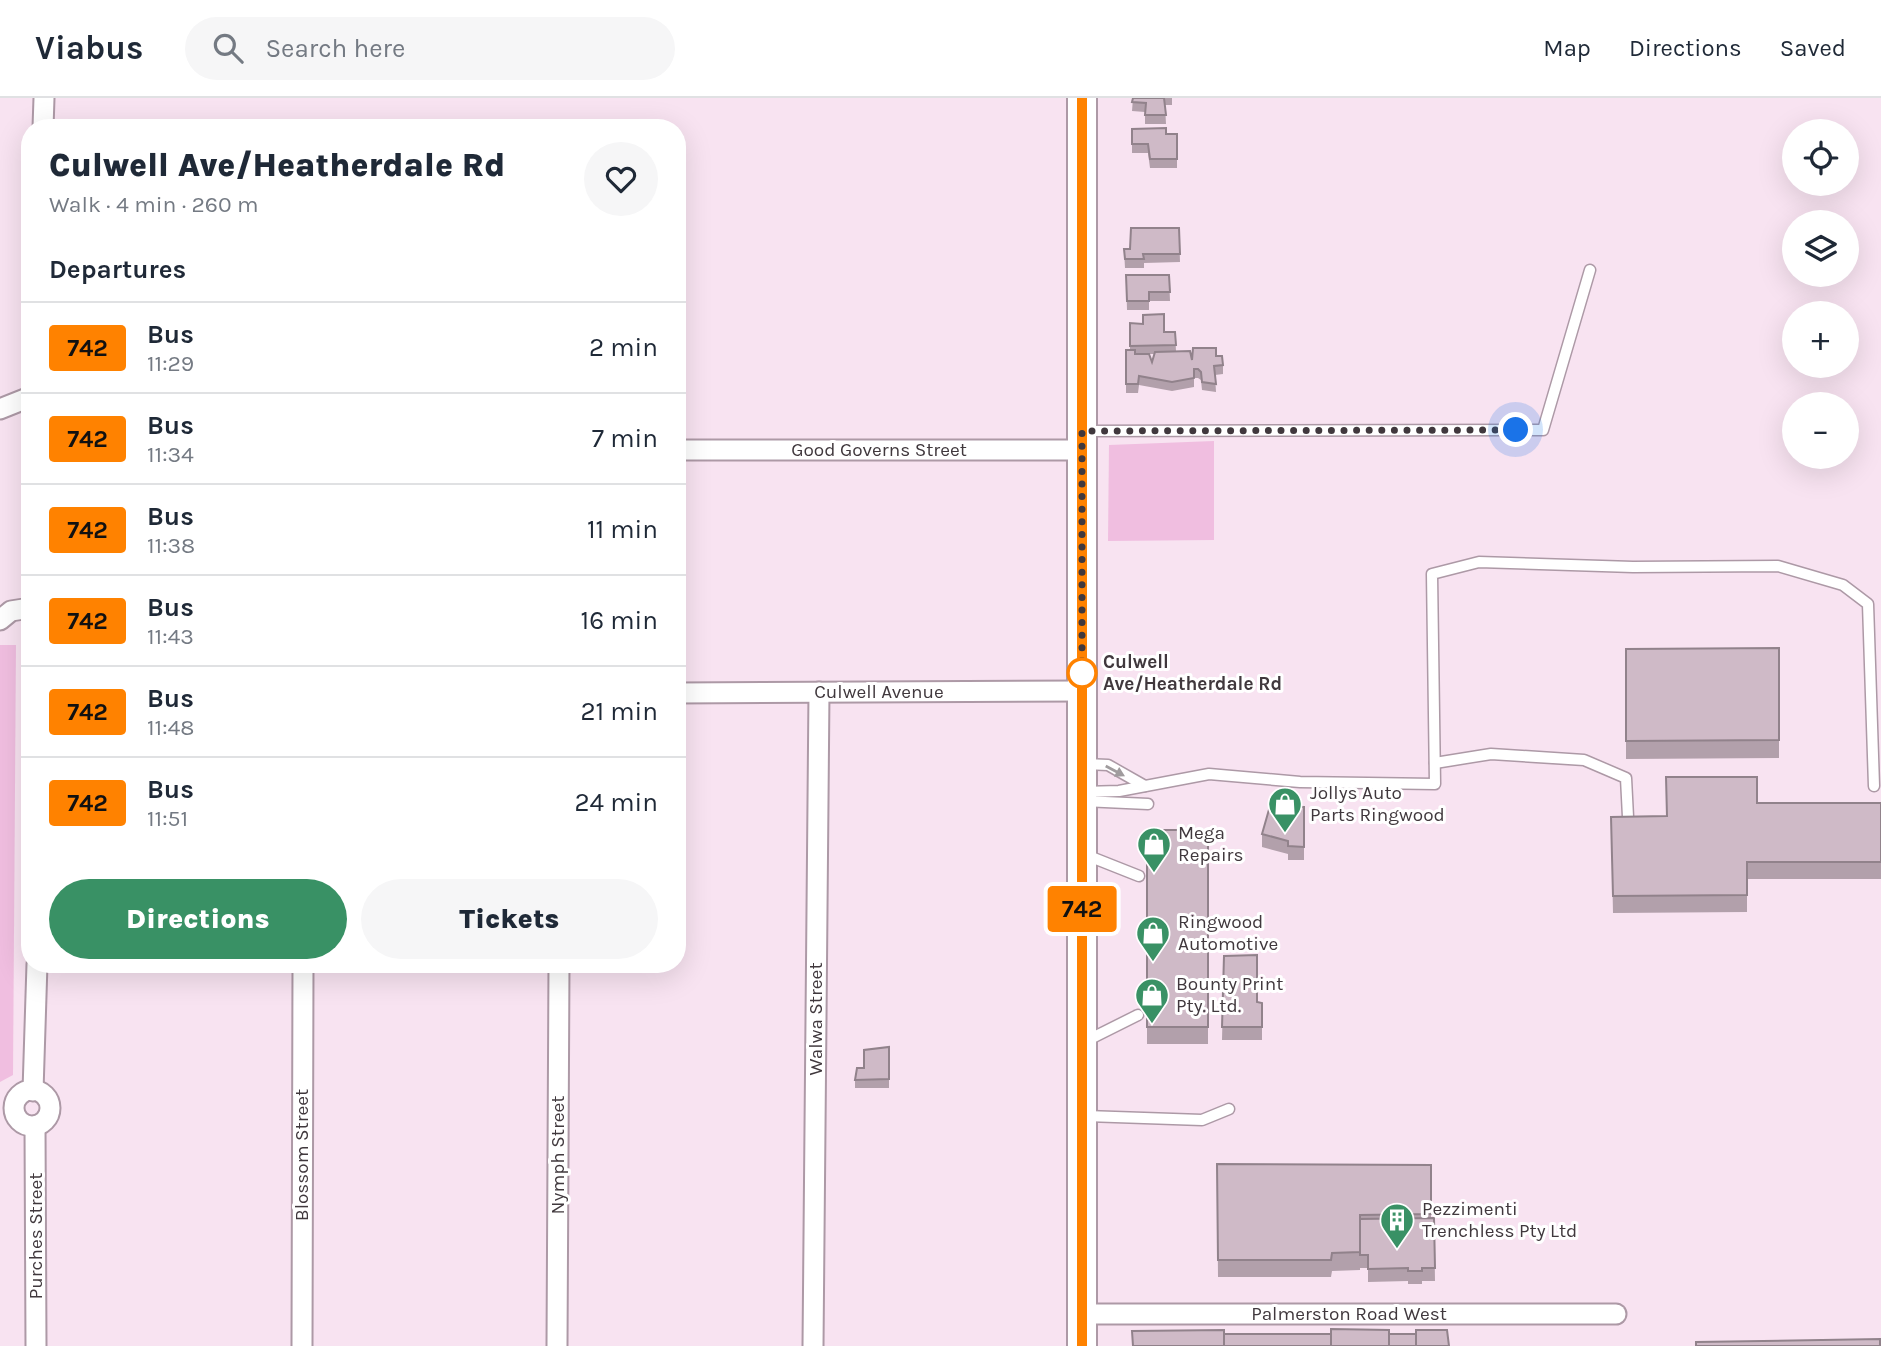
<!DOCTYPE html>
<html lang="en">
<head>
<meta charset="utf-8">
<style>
	:root { --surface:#fff; --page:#f6f6f7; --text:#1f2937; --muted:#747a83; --line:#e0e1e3; --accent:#399165 }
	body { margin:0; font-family:Karla,sans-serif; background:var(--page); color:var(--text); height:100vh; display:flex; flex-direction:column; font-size:26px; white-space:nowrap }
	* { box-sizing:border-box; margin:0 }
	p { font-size:23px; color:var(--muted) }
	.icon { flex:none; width:38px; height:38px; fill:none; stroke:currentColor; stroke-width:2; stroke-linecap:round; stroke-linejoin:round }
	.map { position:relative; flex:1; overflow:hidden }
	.panel { position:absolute; left:21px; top:21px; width:665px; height:854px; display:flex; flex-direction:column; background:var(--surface); border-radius:28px; box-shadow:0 7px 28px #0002 }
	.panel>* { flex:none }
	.badge { padding:0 14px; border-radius:5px; font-size:24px; line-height:46px }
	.buttons { position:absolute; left:1782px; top:21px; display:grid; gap:14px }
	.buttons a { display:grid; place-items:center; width:77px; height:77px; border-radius:50%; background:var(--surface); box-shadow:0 7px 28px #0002; font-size:35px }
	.you { position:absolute; width:35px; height:35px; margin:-18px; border:5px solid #fff; border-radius:50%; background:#1a73e8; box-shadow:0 0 0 10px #1a73e833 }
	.map>.badge { position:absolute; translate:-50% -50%; box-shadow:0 0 0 4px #fff }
	h2 { padding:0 28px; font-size:26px; line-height:63px }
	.round { display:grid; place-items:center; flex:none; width:74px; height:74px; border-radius:37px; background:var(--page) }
	.headline { display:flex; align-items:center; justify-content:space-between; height:119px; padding:0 28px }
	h1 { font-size:33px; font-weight:800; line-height:52px }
	.cta { display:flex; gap:14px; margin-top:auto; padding:14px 28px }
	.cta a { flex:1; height:80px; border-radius:42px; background:var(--accent); color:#fff; font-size:28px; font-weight:800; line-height:80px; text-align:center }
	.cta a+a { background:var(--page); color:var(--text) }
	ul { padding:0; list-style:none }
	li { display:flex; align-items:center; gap:21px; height:91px; padding:0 28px; border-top:2px solid var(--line) }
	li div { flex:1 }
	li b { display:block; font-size:26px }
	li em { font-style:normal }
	li .badge { min-width:77px; font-weight:700; text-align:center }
	header { display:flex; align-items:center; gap:42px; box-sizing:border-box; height:98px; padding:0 35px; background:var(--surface); border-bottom:2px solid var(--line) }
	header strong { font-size:33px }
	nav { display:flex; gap:38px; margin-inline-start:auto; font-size:24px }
	.search { width:490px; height:63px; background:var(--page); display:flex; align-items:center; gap:18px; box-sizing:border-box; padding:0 24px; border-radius:38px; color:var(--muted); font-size:26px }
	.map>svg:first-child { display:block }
	.green { fill:#f0bee0 }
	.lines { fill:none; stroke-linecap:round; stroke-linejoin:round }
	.service-casing { stroke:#ad99a6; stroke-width:13 }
	.minor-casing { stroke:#ad99a6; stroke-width:23 }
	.secondary-casing { stroke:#ad99a6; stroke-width:32 }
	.service { stroke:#fff; stroke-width:10 }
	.minor { stroke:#fff; stroke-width:19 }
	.secondary { stroke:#fff; stroke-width:28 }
	.wall { fill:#b2a0ab; fill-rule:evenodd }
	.building { fill:#cfbac7; stroke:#91828b; stroke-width:2 }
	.oneway { fill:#a09c9e }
	.line-casing { stroke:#fff; stroke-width:16 }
	.line { stroke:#ff8200; stroke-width:10 }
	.walk { stroke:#40383d; stroke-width:7; stroke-dasharray:0 12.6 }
	.stop-dot { fill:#fff; stroke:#ff8200; stroke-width:3.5 }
	.labels { text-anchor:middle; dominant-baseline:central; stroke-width:6; stroke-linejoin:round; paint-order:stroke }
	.street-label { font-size:19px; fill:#40383d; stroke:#fff }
	.stop-label { font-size:19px; font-weight:bold; fill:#40383d; stroke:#fff; text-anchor:start }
	.poi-label { font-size:19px; fill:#40383d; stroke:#fff; text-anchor:start }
</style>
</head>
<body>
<header>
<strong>Viabus</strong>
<div class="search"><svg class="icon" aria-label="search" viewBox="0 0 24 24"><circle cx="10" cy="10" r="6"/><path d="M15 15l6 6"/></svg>Search here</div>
<nav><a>Map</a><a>Directions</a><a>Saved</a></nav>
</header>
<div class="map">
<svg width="1881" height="1248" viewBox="0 0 1881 1248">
	<rect width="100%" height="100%" fill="#f8e3f1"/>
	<g class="green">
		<polygon points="1214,343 1214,442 1108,443 1109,347"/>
		<polygon points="0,547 16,547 13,977 0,984"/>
	</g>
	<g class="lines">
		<g class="service-casing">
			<g id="service">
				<polyline points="1084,333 1543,332 1590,172"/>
				<polyline points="1435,665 1491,656 1584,662 1626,680 1628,719"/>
				<polyline points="1085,666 1108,667 1145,688"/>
				<polyline points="1083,694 1119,693 1209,676 1300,684 1435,686 1432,476 1479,464 1633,469 1778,468 1843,487 1868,506 1874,688"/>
				<polyline points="1083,703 1148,706"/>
				<polyline points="1086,757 1139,778"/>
				<polyline points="1086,943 1138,917"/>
				<polyline points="1086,1018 1202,1022 1229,1011"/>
			</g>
		</g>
		<g class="minor-casing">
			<g id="minor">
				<polyline points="43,30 44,0"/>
				<polyline points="0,311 30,299"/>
				<polyline points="677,352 1081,352"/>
				<polyline points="0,522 11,513 30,510"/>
				<polyline points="677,595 1081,593"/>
				<circle cx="32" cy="1010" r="18"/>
				<polyline points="33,993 37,866"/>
				<polyline points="35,1028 36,1248"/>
				<polyline points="1082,1216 1616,1216"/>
				<polyline points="302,1248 303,866"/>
				<polyline points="557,1248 559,866"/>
				<polyline points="813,1248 819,594"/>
			</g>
		</g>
		<g class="secondary-casing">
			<polyline id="secondary" points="1082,1248 1082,0"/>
		</g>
		<use href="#service" class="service"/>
		<use href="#minor" class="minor"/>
		<use href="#secondary" class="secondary"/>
	</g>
	<g class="wall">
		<polygon points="1133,0 1172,0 1172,7 1165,7 1166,26 1145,26 1145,14 1132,13"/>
		<polygon points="1132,31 1166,36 1177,61 1177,70 1150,70 1148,55 1132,55"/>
		<polygon points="1179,130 1180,164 1144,165 1144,170 1125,170 1124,151 1130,151"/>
		<polygon points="1126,177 1169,177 1170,203 1149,203 1149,212 1127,212"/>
		<path d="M 1130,225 L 1164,234 L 1175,234 L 1176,253 L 1192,262 L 1216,258 L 1223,267 L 1223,276 L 1215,277 L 1216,294 L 1202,292 L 1201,282 L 1198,280 L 1194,280 L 1194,289 L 1172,293 L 1139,287 L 1138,295 L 1126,295 L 1126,252 L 1130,252 ZM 1149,256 L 1154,256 L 1152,264 Z"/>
		<polygon points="1779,550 1779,660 1626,661 1626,551"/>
		<polygon points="1757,705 1881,705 1881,781 1747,781 1747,814 1613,815 1611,719 1667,718"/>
		<polygon points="1304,709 1304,762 1288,762 1288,756 1262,749 1262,736"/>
		<rect x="1147" y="732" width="61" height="214"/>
		<polygon points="1224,858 1257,904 1262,905 1262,942 1222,942"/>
		<polygon points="889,949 889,990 855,990 855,982 864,970"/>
		<polygon points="1217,1066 1431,1067 1431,1120 1434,1120 1435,1183 1422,1183 1422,1186 1408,1186 1408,1183 1368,1184 1368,1170 1360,1170 1360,1172 1332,1173 1331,1179 1218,1179"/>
	</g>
	<g class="building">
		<polygon points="1133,0 1164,0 1166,17 1145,17 1146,5 1132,4"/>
		<polygon points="1166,30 1166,36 1177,36 1177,61 1150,61 1148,46 1132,46 1132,31"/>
		<polygon points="1131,130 1179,130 1180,156 1143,156 1144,161 1125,161 1124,151 1130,151"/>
		<polygon points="1126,177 1169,177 1170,194 1149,194 1149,203 1127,203"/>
		<polygon points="1164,216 1164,234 1175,234 1176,247 1130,248 1130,225 1143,226 1143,217"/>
		<polygon points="1193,250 1216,250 1216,258 1222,258 1223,267 1214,268 1216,286 1202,284 1201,274 1198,271 1194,271 1194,280 1172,284 1139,278 1138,286 1126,286 1126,252 1135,252 1135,256 1149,256 1152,264 1155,254 1190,253 1192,262"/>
		<polygon points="1779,550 1779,642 1626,643 1626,551"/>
		<polygon points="1666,679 1757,679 1757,705 1881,705 1881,764 1747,764 1747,797 1613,798 1611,719 1667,718"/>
		<polygon points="1270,708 1304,709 1304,749 1288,748 1288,743 1262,736"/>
		<rect x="1147" y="732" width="61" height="197"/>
		<polygon points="1257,857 1257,904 1262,905 1262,929 1222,929 1224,858"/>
		<polygon points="889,949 889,981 855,982 857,970 864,970 864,952"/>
		<polygon points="1217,1066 1431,1067 1431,1116 1360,1117 1360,1154 1332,1155 1331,1162 1218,1162"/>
		<polygon points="1434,1120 1435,1170 1422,1170 1422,1173 1408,1173 1408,1170 1368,1171 1368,1157 1360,1157 1360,1121"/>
		<polygon points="1331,1231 1389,1232 1389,1248 1331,1248"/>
		<polygon points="1224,1232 1224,1248 1133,1248 1132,1233"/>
		<polygon points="1416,1232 1447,1232 1449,1248 1416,1248"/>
		<rect x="1224" y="1236" width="107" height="12"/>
		<rect x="1389" y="1236" width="27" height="12"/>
		<polygon points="1880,1241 1880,1248 1696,1248 1696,1244"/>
	</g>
	<defs><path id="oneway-solid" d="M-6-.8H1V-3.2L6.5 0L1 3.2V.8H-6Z" transform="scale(1.75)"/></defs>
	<use class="oneway" href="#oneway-solid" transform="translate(1115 673) rotate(28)"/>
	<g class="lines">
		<g class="line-casing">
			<polyline id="line" points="1082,1248 1082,0"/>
		</g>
		<use href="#line" class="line"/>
		<polyline class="walk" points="1082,575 1082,333 1516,332"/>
	</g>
	<defs>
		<g id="shop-pin" transform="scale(1.75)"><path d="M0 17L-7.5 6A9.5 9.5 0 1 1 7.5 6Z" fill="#399165" stroke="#fff"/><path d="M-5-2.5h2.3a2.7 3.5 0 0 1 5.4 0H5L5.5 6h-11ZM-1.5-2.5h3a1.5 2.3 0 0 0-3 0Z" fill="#fff"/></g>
		<g id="building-pin" transform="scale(1.75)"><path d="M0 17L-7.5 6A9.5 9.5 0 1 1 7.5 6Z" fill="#399165" stroke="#fff"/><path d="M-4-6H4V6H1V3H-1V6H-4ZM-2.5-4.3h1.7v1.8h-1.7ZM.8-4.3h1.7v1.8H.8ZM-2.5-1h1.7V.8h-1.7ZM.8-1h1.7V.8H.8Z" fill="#fff"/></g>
	</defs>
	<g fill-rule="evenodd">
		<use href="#shop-pin" x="1285" y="706"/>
		<use href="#shop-pin" x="1154" y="746"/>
		<use href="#shop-pin" x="1153" y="835"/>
		<use href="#shop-pin" x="1152" y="897"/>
		<use href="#building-pin" x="1397" y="1122"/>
	</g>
	<circle class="stop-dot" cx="1082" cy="575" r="14"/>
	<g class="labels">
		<g class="street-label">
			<text x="879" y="352">Good Governs Street</text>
			<text x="879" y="594">Culwell Avenue</text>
			<text transform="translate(816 921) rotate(-90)">Walwa Street</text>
			<text transform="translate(302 1057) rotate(-90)">Blossom Street</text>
			<text transform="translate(558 1057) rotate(-90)">Nymph Street</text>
			<text transform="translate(36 1138) rotate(-90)">Purches Street</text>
			<text x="1349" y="1216">Palmerston Road West</text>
		</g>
		<g class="stop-label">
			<text x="1103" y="564">Culwell<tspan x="1103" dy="22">Ave/Heatherdale Rd</tspan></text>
		</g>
		<g class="poi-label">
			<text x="1310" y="695">Jollys Auto<tspan x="1310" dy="22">Parts Ringwood</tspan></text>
			<text x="1178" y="735">Mega<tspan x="1178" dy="22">Repairs</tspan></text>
			<text x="1178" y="824">Ringwood<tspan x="1178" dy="22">Automotive</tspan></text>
			<text x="1176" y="886">Bounty Print<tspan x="1176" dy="22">Pty. Ltd.</tspan></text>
			<text x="1422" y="1111">Pezzimenti<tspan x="1422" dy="22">Trenchless Pty Ltd</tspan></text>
		</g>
	</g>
</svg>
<div class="buttons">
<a><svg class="icon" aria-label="locate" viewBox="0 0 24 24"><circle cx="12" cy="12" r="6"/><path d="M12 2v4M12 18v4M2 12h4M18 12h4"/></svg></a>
<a><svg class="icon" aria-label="layers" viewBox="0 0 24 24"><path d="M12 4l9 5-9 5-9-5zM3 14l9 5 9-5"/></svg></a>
<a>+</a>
<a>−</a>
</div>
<div class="you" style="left:1516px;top:332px"></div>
<b class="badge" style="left:1082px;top:811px;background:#ff8200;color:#111">742</b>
<section class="panel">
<div class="headline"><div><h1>Culwell Ave/Heatherdale Rd</h1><p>Walk · 4 min · 260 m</p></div><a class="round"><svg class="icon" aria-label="heart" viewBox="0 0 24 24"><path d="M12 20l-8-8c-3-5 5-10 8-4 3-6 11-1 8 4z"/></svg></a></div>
<h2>Departures</h2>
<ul>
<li><span class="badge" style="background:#ff8200;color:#111">742</span><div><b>Bus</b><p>11:29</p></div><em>2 min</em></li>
<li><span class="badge" style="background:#ff8200;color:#111">742</span><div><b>Bus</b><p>11:34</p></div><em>7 min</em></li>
<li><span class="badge" style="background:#ff8200;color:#111">742</span><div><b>Bus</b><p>11:38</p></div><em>11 min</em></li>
<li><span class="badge" style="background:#ff8200;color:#111">742</span><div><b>Bus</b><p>11:43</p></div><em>16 min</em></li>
<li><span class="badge" style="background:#ff8200;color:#111">742</span><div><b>Bus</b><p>11:48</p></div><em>21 min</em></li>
<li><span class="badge" style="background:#ff8200;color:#111">742</span><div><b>Bus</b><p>11:51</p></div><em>24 min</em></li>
</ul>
<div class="cta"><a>Directions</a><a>Tickets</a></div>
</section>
</div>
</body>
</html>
